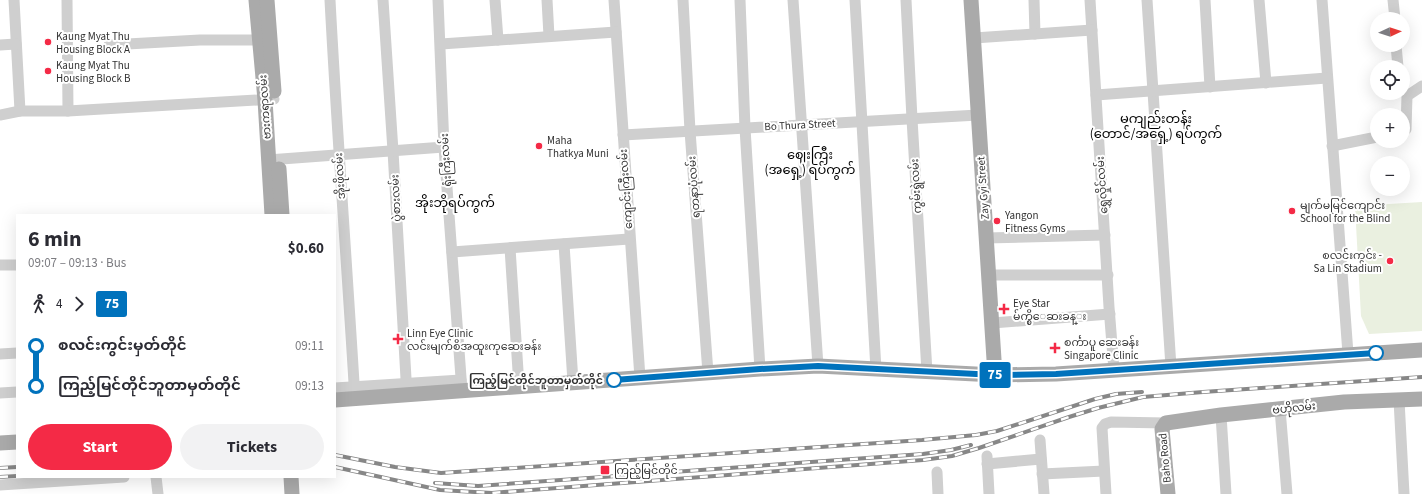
<!DOCTYPE html>
<html lang="en">
<head>
<meta charset="utf-8">
<style>
	:root { --surface:#fff; --page:#f2f2f3; --text:#2b2b33; --muted:#7c7c81; --accent:#f42a46 }
	body { margin:0; font-family:"Source Sans 3","Noto Sans Myanmar",sans-serif; background:var(--page); color:var(--text); height:100vh; display:flex; flex-direction:column; font-size:15px; white-space:nowrap }
	* { box-sizing:border-box; margin:0 }
	p { font-size:13px; color:var(--muted) }
	.icon { flex:none; width:22px; height:22px; fill:none; stroke:currentColor; stroke-width:2; stroke-linecap:round; stroke-linejoin:round }
	.map { position:relative; flex:1; overflow:hidden }
	.details { position:absolute; left:16px; top:214px; width:320px; height:264px; display:flex; flex-direction:column; background:var(--surface); border-radius:0px; box-shadow:0 4px 16px #0002 }
	.details>* { flex:none }
	.badge { padding:0 8px; border-radius:3px; font-size:14px; line-height:26px }
	.needle { width:26px; rotate:86deg }
	.buttons { position:absolute; left:1370px; top:12px; display:grid; gap:8px }
	.buttons a { display:grid; place-items:center; width:40px; height:40px; border-radius:50%; background:var(--surface); box-shadow:0 4px 16px #0002; font-size:20px }
	.map>.badge { position:absolute; translate:-50% -50%; box-shadow:0 0 0 2px #fff }
	.legs { display:flex; align-items:center; gap:6px; height:44px; padding:0 12px; font-size:13px }
	.legs p { margin-inline-start:auto }
	.overview { display:flex; align-items:center; justify-content:space-between; height:68px; padding:0 12px }
	h1 { font-size:22px; font-weight:700; line-height:30px }
	.cta { display:flex; gap:8px; margin-top:auto; padding:8px 12px }
	.cta a { flex:1; height:46px; border-radius:24px; background:var(--accent); color:#fff; font-size:16px; font-weight:700; line-height:46px; text-align:center }
	.cta a+a { background:var(--page); color:var(--text) }
	ul { padding:0 12px; list-style:none }
	li { display:flex; align-items:center; gap:14px; height:40px; font-size:15px }
	li i { display:grid; place-items:center; width:6px; height:100%; margin:0 5px; background:currentColor }
	li i::after { content:''; width:10px; height:10px; margin:-5px; border:3px solid; border-radius:50%; background:var(--surface) }
	li p { margin-inline-start:auto }
	li:first-child i { background:linear-gradient(#0000 50%,currentColor 0) }
	li:last-child i { background:linear-gradient(currentColor 50%,#0000 0) }
	.map>svg:first-child { display:block }
	.green { fill:#eaf0e0 }
	.lines { fill:none; stroke-linecap:round; stroke-linejoin:round }
	.minor { stroke:#cfcfcf; stroke-width:11 }
	.major { stroke:#aaa; stroke-width:15 }
	.rail-casing { stroke:#878787; stroke-width:4 }
	.rail { stroke:#fff; stroke-width:2.5; stroke-dasharray:8; stroke-linecap:butt }
	.line-1-casing { stroke:#fff; stroke-width:9 }
	.line-1 { stroke:#0072bc; stroke-width:6 }
	.poi-dot { fill:#f42a46; stroke:#fff; stroke-width:1.5 }
	.stop-1-dot { fill:#fff; stroke:#0072bc; stroke-width:2 }
	.labels { text-anchor:middle; dominant-baseline:central; stroke-width:4; stroke-linejoin:round; paint-order:stroke }
	.poi-label { font-size:11px; fill:#323232; stroke:#fff; text-anchor:start }
	.street-label { font-size:11px; fill:#323232; stroke:#fff }
	.stop-label { font-size:11px; font-weight:bold; fill:#323232; stroke:#fff; text-anchor:end }
	.quarter-label { font-size:13px; fill:#000; stroke:#fff }
</style>
</head>
<body>
<div class="map">
<svg width="1422" height="494" viewBox="0 0 1422 494">
	<rect width="100%" height="100%" fill="#fff"/>
	<polygon class="green" points="1422,202 1422,331 1369,334 1361,316 1355,206"/>
	<g class="lines">
		<g class="minor">
			<polyline points="14,0 20,111"/>
			<polyline points="67,0 68,111"/>
			<path d="M 330,0 C 337,133 347,266 355,399"/>
			<polyline points="383,0 393,151 407,396"/>
			<polyline points="438,0 444,147 462,391"/>
			<polyline points="495,0 498,40"/>
			<polyline points="547,0 549,36"/>
			<polyline points="614,0 640,378"/>
			<polyline points="683,0 690,131 708,373"/>
			<polyline points="740,0 745,128 760,369"/>
			<polyline points="793,0 818,366"/>
			<polyline points="855,0 876,370"/>
			<polyline points="906,0 912,119 927,372"/>
			<polyline points="1034,0 1035,34"/>
			<polyline points="1090,0 1109,307 1114,370"/>
			<polyline points="1147,0 1171,367"/>
			<polyline points="1205,0 1210,87"/>
			<polyline points="1259,0 1266,83"/>
			<polyline points="1322,0 1348,354"/>
			<polyline points="1393,0 1395,19"/>
			<polyline points="974,38 1092,30"/>
			<polyline points="441,44 616,32"/>
			<polyline points="0,45 16,44"/>
			<polyline points="109,45 200,40 266,40"/>
			<polyline points="1396,45 1398,67"/>
			<polyline points="1096,95 1327,78"/>
			<polyline points="0,115 20,111 68,111 274,99"/>
			<polyline points="1403,130 1406,129 1407,96 1422,86"/>
			<polyline points="623,135 978,115"/>
			<polyline points="1332,146 1377,137"/>
			<polyline points="268,160 444,147"/>
			<polyline points="986,238 1105,235"/>
			<polyline points="564,244 573,382"/>
			<polyline points="510,248 519,386"/>
			<polyline points="452,252 629,239"/>
			<polyline points="0,265 17,265"/>
			<polyline points="988,275 1108,275"/>
			<polyline points="992,323 1110,314"/>
			<polyline points="0,354 17,353"/>
			<polyline points="335,388 461,380"/>
			<polyline points="0,393 17,392"/>
			<polyline points="1399,400 1404,494"/>
			<polyline points="1280,409 1287,494"/>
			<polyline points="1221,415 1226,494"/>
			<polyline points="1040,440 1044,494"/>
			<polyline points="987,456 989,494"/>
			<polyline points="987,464 1041,459"/>
			<polyline points="937,472 938,494"/>
			<polyline points="1042,474 1104,471"/>
			<polyline points="156,477 158,494"/>
			<polyline points="0,485 124,477"/>
			<polyline points="1106,494 1102,428 1105,424 1111,422 1166,423"/>
		</g>
		<g class="major">
			<polyline points="256,0 265,100 272,215"/>
			<polyline points="267,0 274,91"/>
			<polyline points="971,0 995,375"/>
			<polyline points="279,169 282,215"/>
			<polyline points="335,400 760,369 818,366 995,375 1056,374 1422,350"/>
			<polyline points="0,443 17,442"/>
			<polyline points="291,477 292,494"/>
			<polyline points="1168,494 1162,429 1166,423 1221,415 1344,402 1422,399"/>
		</g>
		<g class="rail-casing">
			<g id="rail">
				<polyline points="335,455 395,467 441,473 922,440 976,435 997,431 1095,399 1116,394 1142,392"/>
				<polyline points="335,467 440,490 492,493 923,460 952,456 979,448 1069,417 1098,408 1143,397 1203,392 1422,377"/>
				<polyline points="0,468 17,467"/>
				<polyline points="0,477 17,476"/>
				<polyline points="435,483 478,486 923,454 951,450 971,445"/>
			</g>
		</g>
		<use href="#rail" class="rail"/>
	</g>
	<g class="lines">
		<g class="line-1-casing">
			<polyline id="line-1" points="614,380 760,369 818,366 996,375 1056,374 1376,353"/>
		</g>
		<use href="#line-1" class="line-1"/>
	</g>
	<g class="poi-dot">
		<circle cx="48" cy="42" r="4"/>
		<circle cx="48" cy="71" r="4"/>
		<circle cx="539" cy="146" r="4"/>
		<circle cx="1292" cy="211" r="4"/>
		<circle cx="997" cy="221" r="4"/>
		<circle cx="1390" cy="261" r="4"/>
		<path d="M1002 303h4v4h4v4h-4v4h-4v-4h-4v-4h4z"/>
		<path d="M396 333h4v4h4v4h-4v4h-4v-4h-4v-4h4z"/>
		<path d="M1053 342h4v4h4v4h-4v4h-4v-4h-4v-4h4z"/>
		<rect x="600" y="465" width="10" height="10" rx="2"/>
	</g>
	<g class="stop-1-dot">
		<circle cx="1376" cy="353" r="7"/>
		<circle cx="614" cy="380" r="7"/>
	</g>
	<g class="labels">
		<g class="poi-label">
			<text x="56" y="36">Kaung Myat Thu<tspan x="56" dy="13">Housing Block A</tspan></text>
			<text x="56" y="65">Kaung Myat Thu<tspan x="56" dy="13">Housing Block B</tspan></text>
			<text x="547" y="140">Maha<tspan x="547" dy="13">Thatkya Muni</tspan></text>
			<text x="1300" y="205">မျက်မမြင်ကျောင်း<tspan x="1300" dy="13">School for the Blind</tspan></text>
			<text x="1005" y="215">Yangon<tspan x="1005" dy="13">Fitness Gyms</tspan></text>
			<text x="1382" y="255" text-anchor="end">စလင်းကွင်း -<tspan x="1382" dy="13">Sa Lin Stadium</tspan></text>
			<text x="1013" y="303">Eye Star<tspan x="1013" dy="13">မ်က္စိေဆးခန္း</tspan></text>
			<text x="407" y="333">Linn Eye Clinic<tspan x="407" dy="13">လင်းမျက်စိအထူးကုဆေးခန်း</tspan></text>
			<text x="1064" y="342">စင်္ကာပူ ဆေးခန်း<tspan x="1064" dy="13">Singapore Clinic</tspan></text>
			<text x="614" y="470">ကြည့်မြင်တိုင်</text>
		</g>
		<g class="street-label">
			<text transform="translate(265 107) rotate(-94)">ဗားကရာလမ်း</text>
			<text transform="translate(800 125) rotate(-3)">Bo Thura Street</text>
			<text transform="translate(446 160) rotate(-94)">ရုံးကြီးလမ်း</text>
			<text transform="translate(340 176) rotate(-94)">အိုးဖိုလမ်း</text>
			<text transform="translate(1102 185) rotate(-94)">ရွှေလှိုင်လမ်း</text>
			<text transform="translate(916 186) rotate(-93)">ကွမ်းရွဲလမ်း</text>
			<text transform="translate(694 187) rotate(-94)">ရတနာပုံလမ်း</text>
			<text transform="translate(983 188) rotate(-94)">Zay Gyi Street</text>
			<text transform="translate(626 189) rotate(-94)">ကျောင်းကြီးလမ်း</text>
			<text transform="translate(396 198) rotate(-93)">ပွဲစားလမ်း</text>
			<text transform="translate(1294 408) rotate(-6)">ဗဟိုလမ်း</text>
			<text transform="translate(1165 458) rotate(-95)">Baho Road</text>
		</g>
		<g class="stop-label">
			<text x="603" y="380">ကြည့်မြင်တိုင်ဘူတာမှတ်တိုင်</text>
		</g>
		<g class="quarter-label">
			<text x="1156" y="119">မကျည်းတန်း<tspan x="1156" dy="15">(တောင်/အရှေ့) ရပ်ကွက်</tspan></text>
			<text x="810" y="155">ဈေးကြီး<tspan x="810" dy="15">(အရှေ့) ရပ်ကွက်</tspan></text>
			<text x="455" y="203">အိုးဘိုရပ်ကွက်</text>
		</g>
	</g>
</svg>
<div class="buttons">
<a><svg class="needle" viewBox="-14 -14 28 28"><path d="M0-13l5 13h-10z" fill="#e53935"/><path d="M0 13l5-13h-10z" fill="#7c7c81"/></svg></a>
<a><svg class="icon" aria-label="locate" viewBox="0 0 24 24"><circle cx="12" cy="12" r="6"/><path d="M12 2v4M12 18v4M2 12h4M18 12h4"/></svg></a>
<a>+</a>
<a>−</a>
</div>
<b class="badge" style="left:995px;top:375px;background:#0072bc;color:#fff">75</b>
<section class="details">
<div class="overview"><div><h1>6 min</h1><p>09:07 – 09:13 · Bus</p></div><b>$0.60</b></div>
<div class="legs"><svg class="icon" aria-label="walk" viewBox="0 0 24 24"><circle cx="13" cy="4" r="2"/><path d="M13 8l-2 6 4 7M11 14l-3 7M7 12l3-4h3l4 4"/></svg>4<svg class="icon" aria-label="forward" viewBox="0 0 24 24"><path d="M9 5l7 7-7 7"/></svg><b class="badge" style="background:#0072bc;color:#fff">75</b></div>
<ul>
<li><i style="color:#0072bc"></i><b>စလင်းကွင်းမှတ်တိုင်</b><p>09:11</p></li>
<li><i style="color:#0072bc"></i><b>ကြည့်မြင်တိုင်ဘူတာမှတ်တိုင်</b><p>09:13</p></li>
</ul>
<div class="cta"><a>Start</a><a>Tickets</a></div>
</section>
</div>
</body>
</html>
